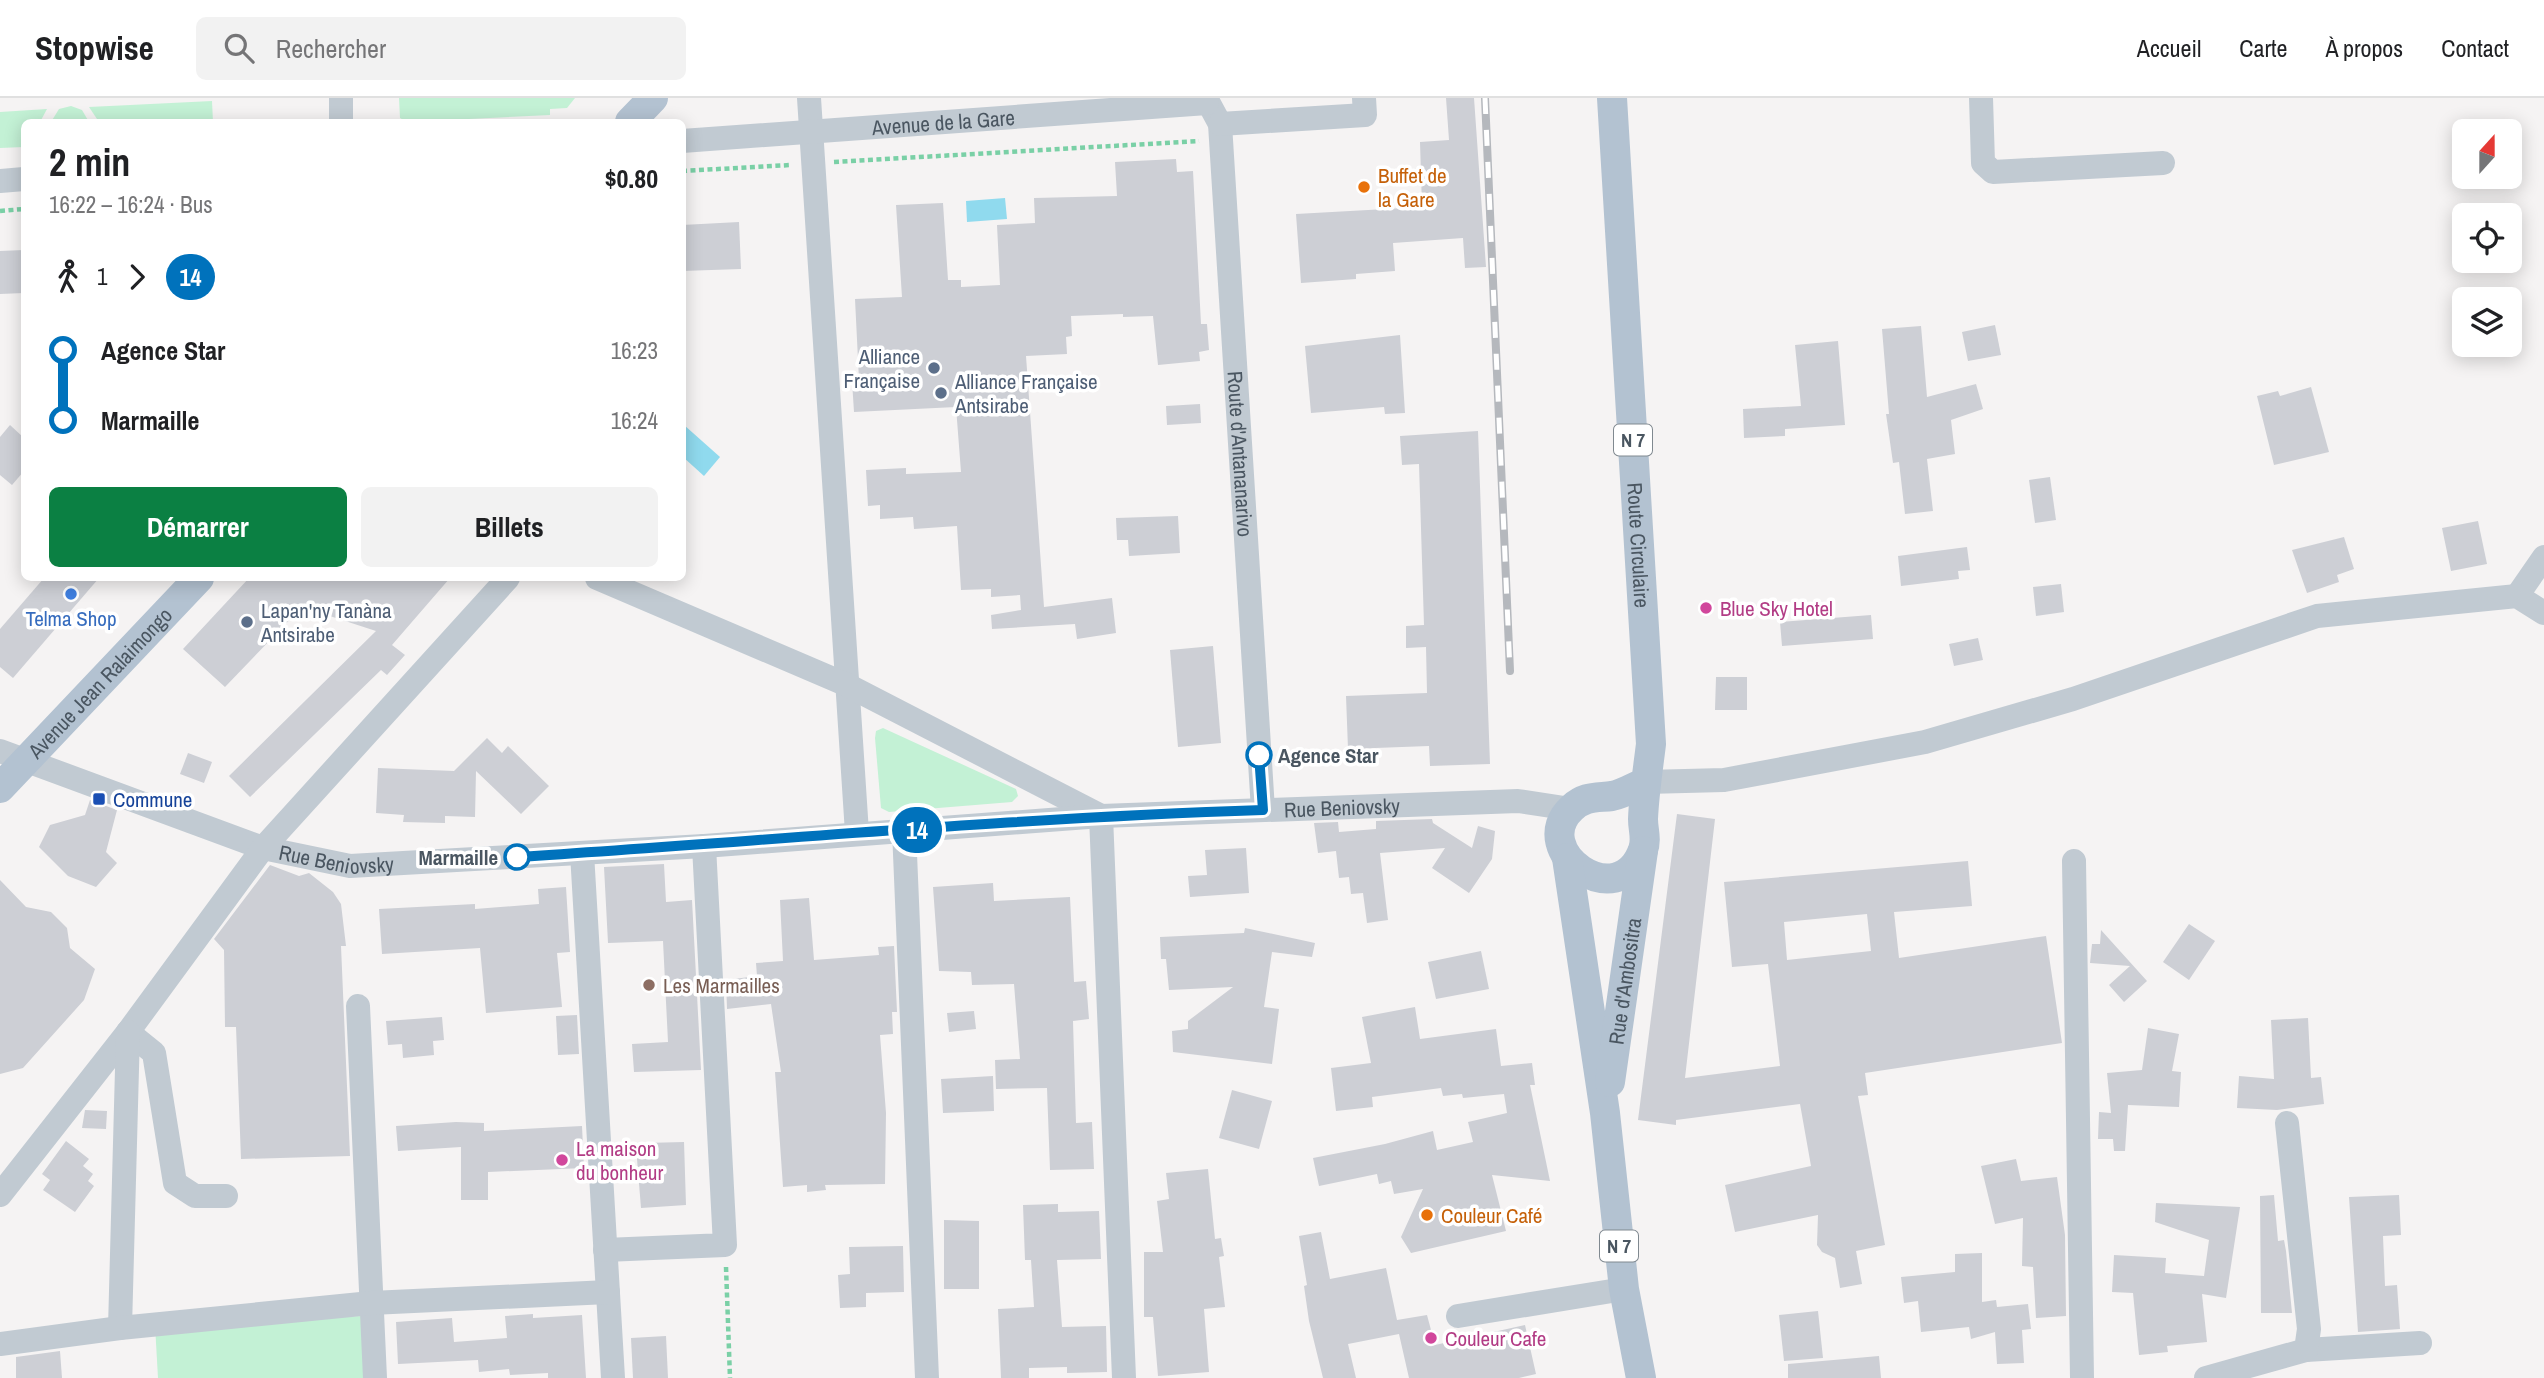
<!DOCTYPE html>
<html lang="fr">
<head>
<meta charset="utf-8">
<style>
	:root { --surface:#fff; --page:#f2f2f2; --text:#202124; --muted:#757577; --line:#e0e0e0; --accent:#0b8043 }
	body { margin:0; font-family:"Archivo Narrow",sans-serif; background:var(--page); color:var(--text); height:100vh; display:flex; flex-direction:column; font-size:26px; white-space:nowrap }
	* { box-sizing:border-box; margin:0 }
	p { font-size:23px; color:var(--muted) }
	.icon { flex:none; width:38px; height:38px; fill:none; stroke:currentColor; stroke-width:2; stroke-linecap:round; stroke-linejoin:round }
	.map { position:relative; flex:1; overflow:hidden }
	.panel { position:absolute; left:21px; top:21px; width:665px; height:462px; display:flex; flex-direction:column; background:var(--surface); border-radius:10px; box-shadow:0 4px 18px #0003 }
	.panel>* { flex:none }
	.badge { padding:0 14px; border-radius:23px; font-size:24px; line-height:46px }
	.needle { width:46px; rotate:21deg }
	.tools { position:absolute; left:2452px; top:21px; display:grid; gap:14px }
	.tools a { display:grid; place-items:center; width:70px; height:70px; border-radius:10px; background:var(--surface); box-shadow:0 4px 18px #0003; font-size:35px }
	.map>.badge { position:absolute; translate:-50% -50%; box-shadow:0 0 0 4px #fff }
	.legs { display:flex; align-items:center; gap:10px; height:77px; padding:0 28px; font-size:23px }
	.legs p { margin-inline-start:auto }
	.headline { display:flex; align-items:center; justify-content:space-between; height:119px; padding:0 28px }
	h1 { font-size:38px; font-weight:700; line-height:52px }
	.primary-button { display:flex; gap:14px; margin-top:auto; padding:14px 28px }
	.primary-button a { flex:1; height:80px; border-radius:10px; background:var(--accent); color:#fff; font-size:28px; font-weight:700; line-height:80px; text-align:center }
	.primary-button a+a { background:var(--page); color:var(--text) }
	ul { padding:0 28px; list-style:none }
	li { display:flex; align-items:center; gap:24px; height:70px; font-size:26px }
	li i { display:grid; place-items:center; width:10px; height:100%; margin:0 9px; background:currentColor }
	li i::after { content:''; width:18px; height:18px; margin:-9px; border:5px solid; border-radius:50%; background:var(--surface) }
	li p { margin-inline-start:auto }
	li:first-child i { background:linear-gradient(#0000 50%,currentColor 0) }
	li:last-child i { background:linear-gradient(currentColor 50%,#0000 0) }
	header { display:flex; align-items:center; gap:42px; box-sizing:border-box; height:98px; padding:0 35px; background:var(--surface); border-bottom:2px solid var(--line) }
	header strong { font-size:33px }
	nav { display:flex; gap:38px; margin-inline-start:auto; font-size:24px }
	.search { width:490px; height:63px; background:var(--page); display:flex; align-items:center; gap:18px; box-sizing:border-box; padding:0 24px; border-radius:10px; color:var(--muted); font-size:26px }
	.map>svg:first-child { display:block }
	.green { fill:#c3f1d5 }
	.water { fill:#90daee }
	.building { fill:#cdcfd5; fill-rule:evenodd }
	.lines { fill:none; stroke-linecap:round; stroke-linejoin:round }
	.path { stroke:#7ad0a6; stroke-width:4.5; stroke-dasharray:5 3.5; stroke-linecap:butt }
	.minor { stroke:#c1cad2; stroke-width:24 }
	.major { stroke:#b3c2d1; stroke-width:30 }
	.rail-casing { stroke:#b5b8bd; stroke-width:8 }
	.rail { stroke:#fff; stroke-width:5; stroke-dasharray:16; stroke-linecap:butt }
	.line-1-casing { stroke:#fff; stroke-width:16 }
	.line-1 { stroke:#0072bc; stroke-width:10 }
	.food-dot { fill:#e8710a; stroke:#fff; stroke-width:2.5 }
	.service-dot { fill:#5c6f8a; stroke:#fff; stroke-width:2.5 }
	.shop-dot { fill:#3f7fe0; stroke:#fff; stroke-width:2.5 }
	.hotel-dot { fill:#d1479c; stroke:#fff; stroke-width:2.5 }
	.stop-1-dot { fill:#fff; stroke:#0072bc; stroke-width:3.5 }
	.transit-dot { fill:#1a4fb4; stroke:#fff; stroke-width:2.5 }
	.education-dot { fill:#8d6e63; stroke:#fff; stroke-width:2.5 }
	.labels { text-anchor:middle; dominant-baseline:central; stroke-width:7; stroke-linejoin:round; paint-order:stroke }
	.shield { fill:#fff; stroke:#808990; stroke-width:2 }
	.shield-label { font-size:19px; font-weight:bold; fill:#4a5661 }
	.street-label { font-size:21px; fill:#4a5661; stroke:#fff }
	.food-label { font-size:21px; fill:#c56008; stroke:#fff; text-anchor:start }
	.service-label { font-size:21px; fill:#4e5e75; stroke:#fff; text-anchor:start }
	.hotel-label { font-size:21px; fill:#b23c85; stroke:#fff; text-anchor:start }
	.shop-label { font-size:21px; fill:#366cbe; stroke:#fff }
	.stop-label { font-size:21px; font-weight:bold; fill:#4a5661; stroke:#fff; text-anchor:start }
	.transit-label { font-size:21px; fill:#164399; stroke:#fff; text-anchor:start }
	.education-label { font-size:21px; fill:#785e54; stroke:#fff; text-anchor:start }
</style>
</head>
<body>
<header>
<strong>Stopwise</strong>
<div class="search"><svg class="icon" aria-label="search" viewBox="0 0 24 24"><circle cx="10" cy="10" r="6"/><path d="M15 15l6 6"/></svg>Rechercher</div>
<nav><a>Accueil</a><a>Carte</a><a>À propos</a><a>Contact</a></nav>
</header>
<div class="map">
<svg width="2544" height="1280" viewBox="0 0 2544 1280">
	<rect width="100%" height="100%" fill="#f5f3f3"/>
	<g class="green">
		<polygon points="399,0 575,0 567,10 550,11 550,17 407,24 400,20"/>
		<polygon points="212,3 213,24 99,24 89,9"/>
		<polygon points="71,8 82,12 89,24 51,24 59,11"/>
		<polygon points="47,11 40,24 24,24 24,49 0,50 0,14"/>
		<polygon points="883,630 1016,691 1018,698 1012,704 889,714 881,710 875,640 876,633"/>
		<polygon points="362,1218 364,1280 158,1280 155,1227"/>
	</g>
	<g class="water">
		<polygon points="1005,100 1007,121 967,124 966,103"/>
		<polygon points="684,327 720,359 704,378 683,359"/>
	</g>
	<g class="building">
		<polygon points="1446,0 1474,0 1486,169 1465,170 1463,140 1393,145 1395,173 1356,176 1356,181 1301,185 1296,116 1422,109 1420,44 1449,42"/>
		<polygon points="1176,61 1177,74 1193,73 1201,226 1207,226 1209,252 1199,254 1200,263 1158,267 1153,218 1123,219 1123,216 1071,218 1072,238 1066,239 1067,256 1026,258 1044,509 1112,500 1116,535 1077,541 1075,526 992,531 991,517 1021,512 1020,497 991,499 991,491 961,492 957,428 914,431 913,419 880,421 880,407 868,408 866,372 906,370 906,376 961,374 956,309 854,314 852,283 859,282 855,201 902,199 896,107 943,105 948,182 961,182 961,189 1000,187 997,127 1035,125 1034,100 1117,98 1115,64"/>
		<polygon points="739,124 741,171 682,173 682,127"/>
		<polygon points="24,152 24,195 0,196 0,153"/>
		<polygon points="1995,227 2001,257 1968,263 1962,234"/>
		<polygon points="1921,228 1927,299 1976,286 1983,311 1951,322 1955,356 1927,361 1933,413 1905,416 1899,364 1893,365 1886,316 1889,316 1882,231"/>
		<polygon points="1400,237 1405,315 1385,316 1384,309 1311,315 1305,248"/>
		<polygon points="1838,243 1845,327 1785,331 1785,338 1744,340 1743,311 1801,308 1795,247"/>
		<polygon points="2311,289 2329,354 2274,367 2257,298 2278,293 2280,298"/>
		<polygon points="1200,306 1201,325 1167,327 1166,308"/>
		<polygon points="10,327 24,340 24,373 12,387 0,377 0,339"/>
		<polygon points="1478,333 1490,666 1430,668 1429,648 1348,651 1346,598 1427,595 1426,549 1406,550 1406,528 1424,527 1419,366 1402,367 1400,338"/>
		<polygon points="2050,379 2056,422 2035,425 2029,382"/>
		<polygon points="1178,418 1180,455 1129,458 1128,442 1117,442 1116,420"/>
		<polygon points="2478,423 2487,466 2451,473 2442,430"/>
		<polygon points="2344,439 2354,471 2337,477 2339,484 2307,495 2292,452"/>
		<polygon points="1967,449 1970,472 1958,473 1959,481 1901,488 1898,458"/>
		<polygon points="44,480 99,480 13,580 0,569 0,531"/>
		<polygon points="249,480 450,480 392,547 405,557 387,577 381,572 250,699 229,678 376,533 302,509 225,589 183,551"/>
		<polygon points="2061,486 2064,514 2036,518 2033,489"/>
		<polygon points="1871,517 1873,541 1782,548 1780,524"/>
		<polygon points="1978,540 1983,562 1954,568 1949,546"/>
		<polygon points="1213,548 1221,645 1178,649 1170,552"/>
		<polygon points="1716,579 1747,579 1747,612 1715,612"/>
		<polygon points="487,640 502,655 508,648 549,688 521,716 476,673 475,719 445,718 445,725 403,724 404,717 376,715 378,670 454,673"/>
		<polygon points="188,655 212,664 204,685 180,676"/>
		<polygon points="90,702 117,712 106,754 117,765 96,789 68,778 39,749 50,727 85,717"/>
		<path d="M 1677,716 L 1715,721 L 1685,980 L 1780,968 L 1768,866 L 1732,869 L 1724,784 L 1968,763 L 1972,808 L 1894,814 L 1899,860 L 2046,838 L 2062,945 L 1865,975 L 1868,997 L 1858,998 L 1885,1147 L 1856,1153 L 1862,1186 L 1840,1190 L 1835,1160 L 1822,1154 L 1817,1147 L 1818,1117 L 1735,1134 L 1725,1087 L 1811,1068 L 1800,1006 L 1676,1022 L 1676,1027 L 1638,1022 ZM 1867,816 L 1871,853 L 1787,862 L 1784,824 Z"/>
		<polygon points="1432,721 1433,725 1472,750 1478,728 1495,733 1492,761 1469,795 1432,770 1445,750 1380,755 1388,822 1367,825 1363,795 1351,796 1349,779 1339,780 1336,753 1318,755 1314,725 1338,724 1339,734 1376,731 1376,723"/>
		<polygon points="1246,750 1249,795 1190,799 1188,778 1207,777 1205,752"/>
		<polygon points="664,766 666,804 692,802 701,972 634,974 632,946 668,944 663,843 608,845 604,769"/>
		<polygon points="270,767 299,778 309,775 333,794 341,806 346,848 341,848 350,1058 241,1061 236,929 225,929 224,852 214,841"/>
		<polygon points="0,782 26,809 51,814 67,830 70,850 95,871 84,902 23,970 0,976"/>
		<polygon points="993,785 994,803 1070,799 1074,884 1086,883 1089,921 1073,923 1076,1025 1092,1024 1094,1071 1050,1072 1047,990 996,991 995,962 1020,961 1014,886 972,887 971,874 939,873 933,789"/>
		<polygon points="566,789 570,854 557,855 562,909 486,915 480,850 382,856 379,811 475,806 475,811 539,806 538,791"/>
		<polygon points="809,800 814,862 879,857 878,849 894,848 897,914 892,914 893,936 880,937 886,1015 885,1086 825,1087 826,1092 807,1094 807,1087 783,1089 775,974 781,974 771,906 727,911 726,882 757,878 756,865 783,863 780,802"/>
		<polygon points="2189,826 2215,843 2189,882 2163,864"/>
		<polygon points="1245,830 1315,845 1312,859 1272,854 1264,909 1279,911 1272,966 1173,954 1172,933 1188,931 1188,923 1233,889 1169,892 1166,861 1161,861 1160,839 1244,835"/>
		<polygon points="2101,832 2147,883 2124,904 2109,887 2130,868 2090,865 2092,846 2100,846"/>
		<polygon points="1481,853 1489,891 1436,901 1428,864"/>
		<polygon points="1415,909 1420,941 1496,931 1501,968 1532,965 1535,987 1530,987 1550,1083 1492,1077 1506,1133 1411,1155 1401,1139 1423,1091 1394,1096 1391,1083 1379,1086 1377,1076 1319,1088 1313,1060 1385,1046 1433,1033 1437,1052 1473,1044 1468,1024 1507,1015 1504,996 1463,1000 1462,996 1443,998 1441,990 1372,999 1373,1009 1336,1013 1331,970 1371,965 1362,919"/>
		<polygon points="974,913 976,931 949,934 947,915"/>
		<polygon points="577,917 579,956 558,957 556,918"/>
		<polygon points="442,919 444,942 433,943 434,957 403,960 402,946 388,947 386,923"/>
		<polygon points="2308,920 2311,980 2321,979 2324,1006 2277,1012 2237,1010 2239,978 2274,981 2271,922"/>
		<polygon points="2148,930 2179,936 2172,973 2181,974 2179,1009 2128,1007 2125,1053 2114,1053 2113,1041 2098,1041 2099,1014 2111,1015 2107,975 2142,972"/>
		<polygon points="993,978 994,1013 943,1015 941,981"/>
		<polygon points="1232,992 1272,1003 1259,1051 1219,1040"/>
		<polygon points="85,1012 107,1013 106,1031 82,1030"/>
		<polygon points="456,1024 484,1025 484,1033 582,1028 584,1070 488,1074 488,1102 461,1102 461,1049 398,1053 396,1028"/>
		<polygon points="66,1043 89,1061 83,1068 93,1076 88,1083 94,1088 75,1114 43,1092 50,1082 42,1076"/>
		<polygon points="684,1044 686,1107 641,1110 637,1061 645,1045"/>
		<polygon points="2016,1061 2021,1083 2057,1079 2065,1137 2066,1218 2036,1220 2033,1169 2022,1168 2023,1120 1995,1126 1981,1068"/>
		<polygon points="1208,1071 1215,1141 1221,1140 1224,1158 1219,1159 1225,1209 1204,1211 1209,1274 1158,1278 1153,1219 1144,1219 1144,1154 1163,1154 1157,1103 1169,1101 1166,1075"/>
		<polygon points="2274,1097 2278,1143 2284,1142 2286,1153 2292,1215 2261,1215 2260,1098"/>
		<polygon points="2399,1097 2401,1137 2383,1138 2385,1188 2397,1187 2400,1231 2358,1234 2349,1099"/>
		<polygon points="2156,1105 2240,1109 2226,1200 2202,1196 2207,1244 2167,1248 2168,1254 2139,1257 2133,1195 2112,1194 2114,1157 2166,1160 2165,1175 2204,1178 2209,1142 2155,1124"/>
		<polygon points="1058,1106 1058,1114 1099,1113 1101,1161 1057,1162 1062,1229 1106,1228 1107,1274 1067,1275 1067,1269 1029,1270 1029,1280 1001,1280 998,1211 1034,1209 1031,1162 1025,1162 1023,1107"/>
		<polygon points="944,1122 979,1123 979,1191 944,1191"/>
		<polygon points="1321,1134 1330,1181 1386,1170 1397,1222 1427,1217 1435,1247 1525,1227 1536,1276 1519,1280 1409,1280 1399,1236 1348,1246 1356,1280 1323,1280 1309,1223 1304,1188 1307,1187 1299,1138"/>
		<polygon points="903,1148 904,1194 866,1195 866,1209 840,1210 838,1177 850,1176 849,1149"/>
		<polygon points="1982,1155 1982,1204 1996,1202 1997,1209 2028,1206 2031,1231 2022,1232 2024,1265 1997,1266 1995,1234 1971,1241 1969,1229 1921,1234 1918,1203 1904,1205 1901,1179 1955,1174 1955,1156"/>
		<polygon points="1818,1213 1823,1260 1784,1263 1779,1217"/>
		<polygon points="533,1216 533,1220 582,1217 586,1280 548,1280 548,1275 510,1277 509,1271 479,1274 478,1262 398,1266 396,1224 452,1220 454,1244 507,1240 505,1218"/>
		<polygon points="666,1238 668,1280 633,1280 631,1240"/>
		<polygon points="60,1253 62,1280 16,1280 16,1259"/>
		<polygon points="1879,1258 1881,1280 1788,1280 1788,1266"/>
	</g>
	<g class="lines">
		<g class="path">
			<polyline points="834,64 1199,43"/>
			<polyline points="682,73 791,67"/>
			<polyline points="0,113 24,111"/>
			<polyline points="726,1169 730,1280"/>
		</g>
		<g class="minor">
			<polyline points="341,0 341,24"/>
			<polyline points="809,0 857,735"/>
			<path id="s1" d="M 1206,0 L 1220,26 L 1263,712"/>
			<polyline points="1981,0 1983,65 1993,74 2163,65"/>
			<polyline points="1220,26 1365,17 1364,0"/>
			<path id="s2" d="M 682,43 L 1207,5"/>
			<polyline points="0,83 24,81"/>
			<polyline points="597,480 845,586 1101,718 1124,1280"/>
			<polyline points="2517,498 2544,459"/>
			<path id="s3" d="M 0,653 L 263,750 L 350,768 L 704,748 L 1101,718 L 1518,703 L 1571,711"/>
			<polyline points="1646,684 1724,682 1925,644 2073,601 2317,518 2517,498 2544,515"/>
			<polyline points="904,732 927,1280"/>
			<polyline points="582,755 613,1280"/>
			<polyline points="2074,763 2082,1280"/>
			<polyline points="358,908 375,1280"/>
			<polyline points="128,934 154,955 175,1085 195,1098 226,1098"/>
			<polyline points="0,1097 128,934 263,750 508,480"/>
			<polyline points="605,1152 725,1147 704,748"/>
			<polyline points="1458,1218 1624,1191"/>
			<polyline points="120,1230 128,934"/>
			<polyline points="0,1246 120,1230 371,1205 608,1194"/>
			<polyline points="2306,1252 2420,1245"/>
			<polyline points="2206,1280 2306,1252 2309,1231 2287,1025"/>
		</g>
		<g class="major">
			<path id="s4" d="M 1612,0 L 1651,646 C 1648,671 1644,696 1643,721 C 1643,732 1647,741 1643,752 C 1619,819 1526,752 1572,710 C 1585,698 1595,700 1612,698 C 1623,696 1636,688 1646,684"/>
			<polyline points="630,24 653,0"/>
			<path id="s5" d="M 0,690 L 199,480"/>
			<polyline points="1567,760 1605,1015 1624,1191 1641,1280"/>
			<path id="s6" d="M 1610,984 L 1643,753"/>
		</g>
		<g class="rail-casing">
			<polyline id="rail" points="1485,0 1510,573"/>
		</g>
		<use href="#rail" class="rail"/>
	</g>
	<g class="lines">
		<g class="line-1-casing">
			<path id="line-1" d="M 517,759 C 765,743 1014,720 1263,712 L 1259,657"/>
		</g>
		<use href="#line-1" class="line-1"/>
	</g>
	<g class="food-dot">
		<circle cx="1364" cy="89" r="7"/>
		<circle cx="1427" cy="1117" r="7"/>
	</g>
	<g class="service-dot">
		<circle cx="934" cy="270" r="7"/>
		<circle cx="941" cy="295" r="7"/>
		<circle cx="247" cy="524" r="7"/>
	</g>
	<circle class="shop-dot" cx="71" cy="496" r="7"/>
	<g class="hotel-dot">
		<circle cx="1706" cy="510" r="7"/>
		<circle cx="562" cy="1062" r="7"/>
		<circle cx="1431" cy="1240" r="7"/>
	</g>
	<g class="stop-1-dot">
		<circle cx="1259" cy="657" r="12"/>
		<circle cx="517" cy="759" r="12"/>
	</g>
	<rect class="transit-dot" x="92" y="694" width="14" height="14" rx="3.5"/>
	<circle class="education-dot" cx="649" cy="887" r="7"/>
	<g class="labels">
		<g class="shield">
			<rect x="1614" y="326.5" width="38" height="31" rx="5"/>
			<rect x="1600" y="1132.5" width="38" height="31" rx="5"/>
		</g>
		<g class="shield-label">
			<text x="1633" y="342">N 7</text>
			<text x="1619" y="1148">N 7</text>
		</g>
		<g class="street-label">
			<text stroke="none"><textPath href="#s2" startOffset="262">Avenue de la Gare</textPath></text>
			<text stroke="none"><textPath href="#s1" startOffset="360">Route d'Antananarivo</textPath></text>
			<text stroke="none"><textPath href="#s4" startOffset="448">Route Circulaire</textPath></text>
			<text stroke="none"><textPath href="#s5" startOffset="145">Avenue Jean Ralaimongo</textPath></text>
			<text stroke="none"><textPath href="#s3" startOffset="1363">Rue Beniovsky</textPath></text>
			<text stroke="none"><textPath href="#s3" startOffset="355">Rue Beniovsky</textPath></text>
			<text stroke="none"><textPath href="#s6" startOffset="102">Rue d'Ambositra</textPath></text>
		</g>
		<g class="food-label">
			<text x="1378" y="77">Buffet de<tspan x="1378" dy="24">la Gare</tspan></text>
			<text x="1441" y="1117">Couleur Café</text>
		</g>
		<g class="service-label">
			<text x="920" y="258" text-anchor="end">Alliance<tspan x="920" dy="24">Française</tspan></text>
			<text x="955" y="283">Alliance Française<tspan x="955" dy="24">Antsirabe</tspan></text>
			<text x="261" y="512">Lapan'ny Tanàna<tspan x="261" dy="24">Antsirabe</tspan></text>
		</g>
		<g class="hotel-label">
			<text x="1720" y="510">Blue Sky Hotel</text>
			<text x="576" y="1050">La maison<tspan x="576" dy="24">du bonheur</tspan></text>
			<text x="1445" y="1240">Couleur Cafe</text>
		</g>
		<g class="shop-label">
			<text x="71" y="520">Telma Shop</text>
		</g>
		<g class="stop-label">
			<text x="1278" y="657">Agence Star</text>
			<text x="498" y="759" text-anchor="end">Marmaille</text>
		</g>
		<g class="transit-label">
			<text x="113" y="701">Commune</text>
		</g>
		<g class="education-label">
			<text x="663" y="887">Les Marmailles</text>
		</g>
	</g>
</svg>
<div class="tools">
<a><svg class="needle" viewBox="-14 -14 28 28"><path d="M0-13l5 13h-10z" fill="#e53935"/><path d="M0 13l5-13h-10z" fill="#757577"/></svg></a>
<a><svg class="icon" aria-label="locate" viewBox="0 0 24 24"><circle cx="12" cy="12" r="6"/><path d="M12 2v4M12 18v4M2 12h4M18 12h4"/></svg></a>
<a><svg class="icon" aria-label="layers" viewBox="0 0 24 24"><path d="M12 4l9 5-9 5-9-5zM3 14l9 5 9-5"/></svg></a>
</div>
<b class="badge" style="left:917px;top:732px;background:#0072bc;color:#fff">14</b>
<section class="panel">
<div class="headline"><div><h1>2 min</h1><p>16:22 – 16:24 · Bus</p></div><b>$0.80</b></div>
<div class="legs"><svg class="icon" aria-label="walk" viewBox="0 0 24 24"><circle cx="13" cy="4" r="2"/><path d="M13 8l-2 6 4 7M11 14l-3 7M7 12l3-4h3l4 4"/></svg>1<svg class="icon" aria-label="forward" viewBox="0 0 24 24"><path d="M9 5l7 7-7 7"/></svg><b class="badge" style="background:#0072bc;color:#fff">14</b></div>
<ul>
<li><i style="color:#0072bc"></i><b>Agence Star</b><p>16:23</p></li>
<li><i style="color:#0072bc"></i><b>Marmaille</b><p>16:24</p></li>
</ul>
<div class="primary-button"><a>Démarrer</a><a>Billets</a></div>
</section>
</div>
</body>
</html>
